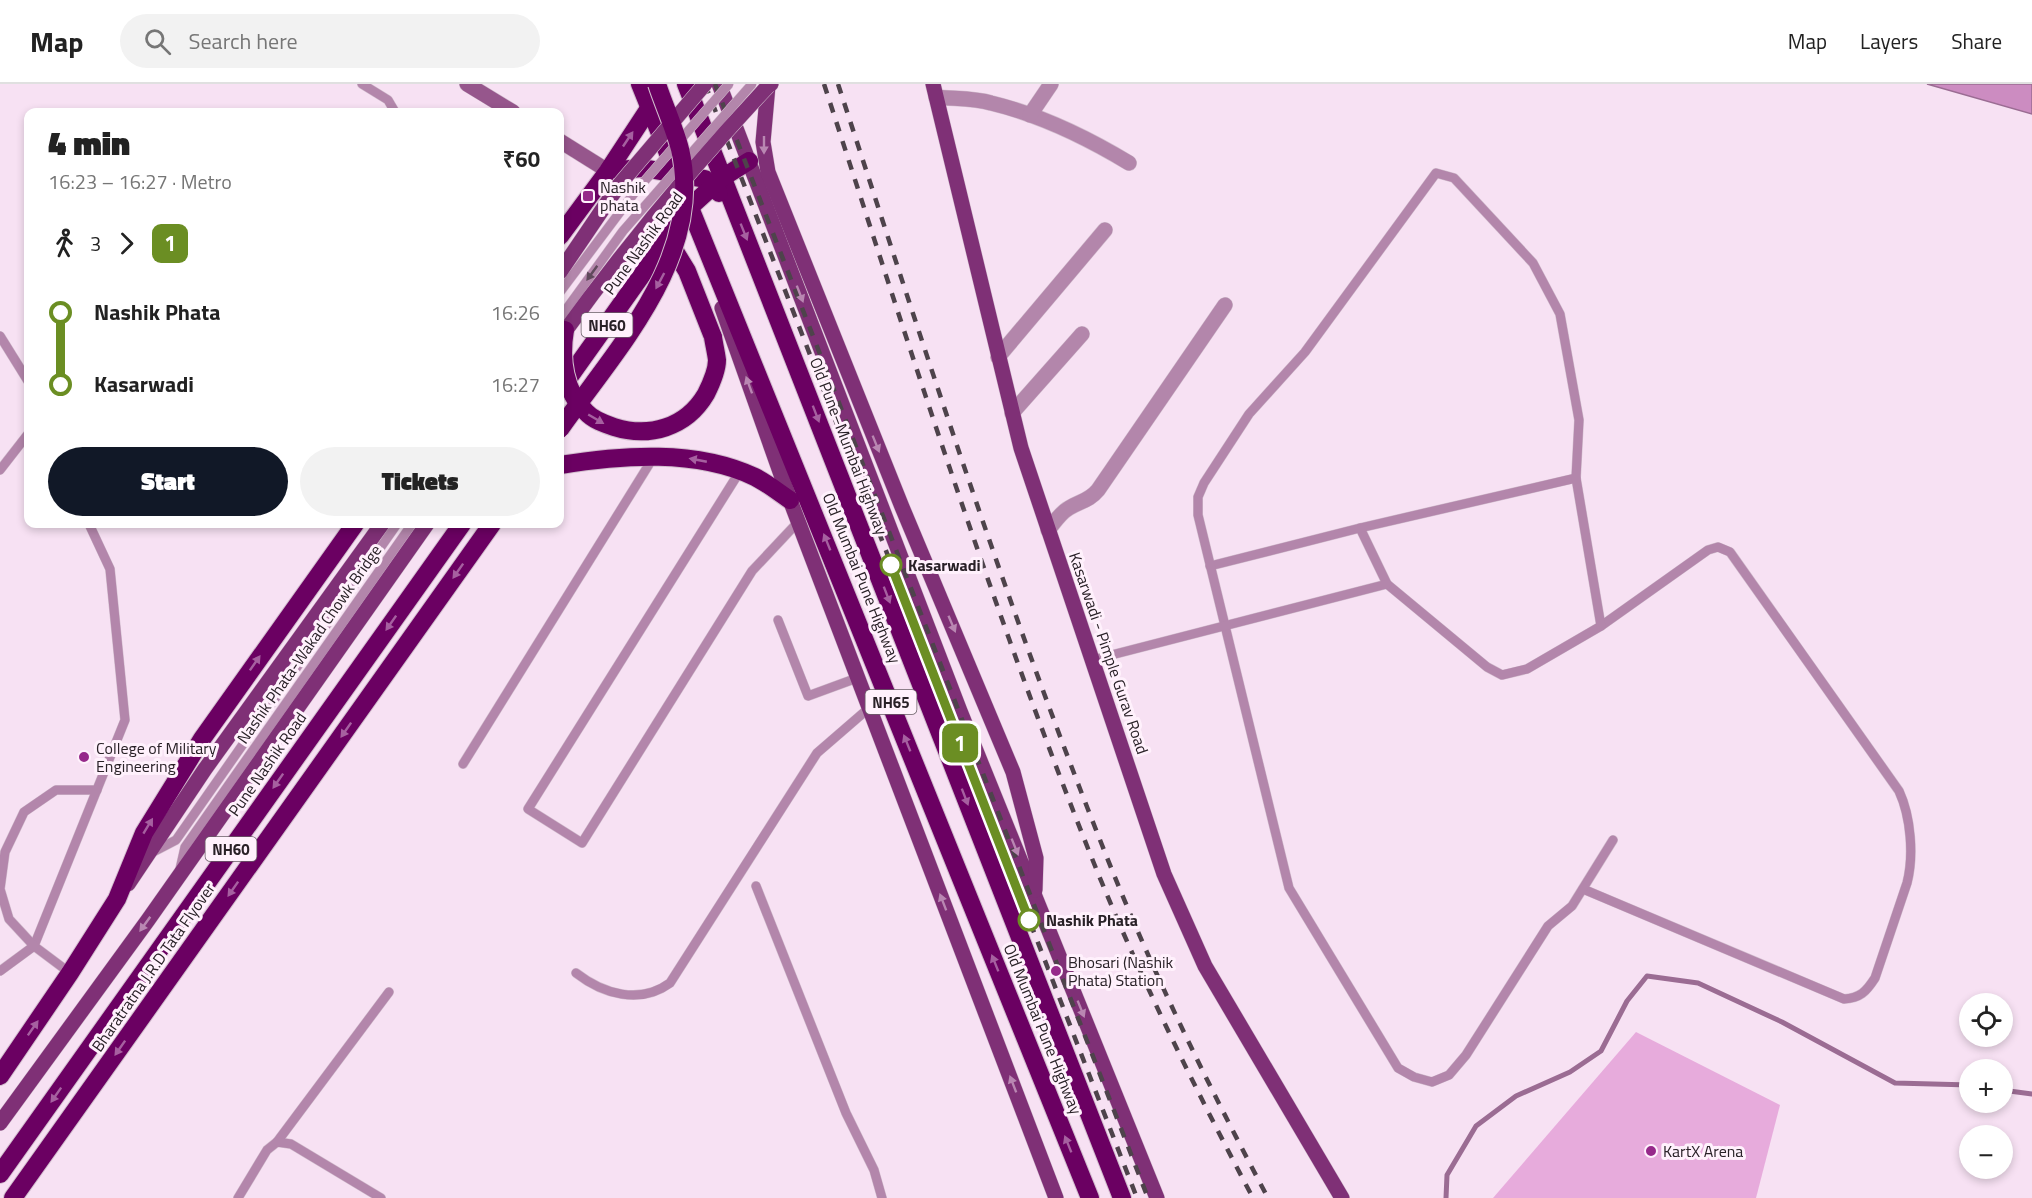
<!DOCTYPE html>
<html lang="en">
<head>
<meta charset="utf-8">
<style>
	:root { --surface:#fff; --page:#f2f2f2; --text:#222; --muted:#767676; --line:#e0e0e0; --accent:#111827 }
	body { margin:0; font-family:"Titillium Web",sans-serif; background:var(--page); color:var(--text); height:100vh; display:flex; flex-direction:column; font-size:22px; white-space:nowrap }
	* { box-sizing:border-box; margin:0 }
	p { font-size:20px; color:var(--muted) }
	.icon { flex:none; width:33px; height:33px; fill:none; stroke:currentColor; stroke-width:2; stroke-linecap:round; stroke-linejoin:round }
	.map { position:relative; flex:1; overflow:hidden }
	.details { position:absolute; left:24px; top:24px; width:540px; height:420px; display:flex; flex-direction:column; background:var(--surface); border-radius:12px; box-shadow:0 3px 9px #0003 }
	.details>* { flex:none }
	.badge { padding:0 12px; border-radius:9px; font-size:21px; line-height:39px }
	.controls { position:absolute; left:1959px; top:909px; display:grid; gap:12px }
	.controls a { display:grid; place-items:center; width:54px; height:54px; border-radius:50%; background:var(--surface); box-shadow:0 3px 9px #0003; font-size:30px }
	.map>.badge { position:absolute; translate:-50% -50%; box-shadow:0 0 0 3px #fff }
	.legs { display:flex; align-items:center; gap:9px; height:66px; padding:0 24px; font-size:20px }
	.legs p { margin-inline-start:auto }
	.head { display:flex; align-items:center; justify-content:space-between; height:102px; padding:0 24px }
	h1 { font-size:33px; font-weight:800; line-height:45px }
	.button { display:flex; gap:12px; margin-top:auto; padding:12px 24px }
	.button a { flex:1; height:69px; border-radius:36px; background:var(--accent); color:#fff; font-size:24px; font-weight:800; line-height:69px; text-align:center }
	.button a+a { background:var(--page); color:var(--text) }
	ul { padding:0 24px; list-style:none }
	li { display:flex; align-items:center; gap:21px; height:72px; font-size:22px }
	li i { display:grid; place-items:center; width:9px; height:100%; margin:0 8px; background:currentColor }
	li i::after { content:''; width:15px; height:15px; margin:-8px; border:4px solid; border-radius:50%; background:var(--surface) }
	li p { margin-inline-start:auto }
	li:first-child i { background:linear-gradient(#0000 50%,currentColor 0) }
	li:last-child i { background:linear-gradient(currentColor 50%,#0000 0) }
	header { display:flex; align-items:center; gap:36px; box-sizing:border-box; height:84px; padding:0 30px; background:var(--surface); border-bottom:2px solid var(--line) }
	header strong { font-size:28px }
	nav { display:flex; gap:33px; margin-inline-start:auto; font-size:21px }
	.search { width:420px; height:54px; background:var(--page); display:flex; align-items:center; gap:15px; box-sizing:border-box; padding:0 21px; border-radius:33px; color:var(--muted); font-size:22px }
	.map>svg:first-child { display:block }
	.green { fill:#e7abdc }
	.water { fill:#cc8cc1; stroke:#9b6c93; stroke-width:1.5 }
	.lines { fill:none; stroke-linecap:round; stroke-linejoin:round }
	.stream { stroke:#9b6c93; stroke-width:5 }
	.lane-casing { stroke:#d2bece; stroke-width:10 }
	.street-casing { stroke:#d2bece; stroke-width:16 }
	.secondary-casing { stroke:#d2bece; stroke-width:16 }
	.primary-casing { stroke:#d2bece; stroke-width:16 }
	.highway-casing { stroke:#d2bece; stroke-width:20 }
	.lane { stroke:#b386ab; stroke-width:9 }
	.street { stroke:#b386ab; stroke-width:15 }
	.secondary { stroke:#96568c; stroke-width:15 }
	.primary { stroke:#7f3076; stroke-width:15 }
	.highway { stroke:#6b0062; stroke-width:18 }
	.rail { stroke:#4e434b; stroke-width:4.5; stroke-dasharray:10 10; stroke-linecap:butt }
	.lane-bridge-casing { stroke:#d2bece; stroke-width:10; stroke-linecap:butt }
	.primary-bridge-casing { stroke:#d2bece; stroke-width:16; stroke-linecap:butt }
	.highway-bridge-casing { stroke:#d2bece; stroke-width:20; stroke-linecap:butt }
	.lane-bridge { stroke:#b386ab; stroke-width:9 }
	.primary-bridge { stroke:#7f3076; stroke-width:15 }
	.highway-bridge { stroke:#6b0062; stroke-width:18 }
	.oneway { fill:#a660a0 }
	.oneway2 { fill:#b987b2 }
	.oneway3 { fill:#60495c }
	.line-1-casing { stroke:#fff; stroke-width:14 }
	.line-1 { stroke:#6b8e23; stroke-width:9 }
	.poi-dot { fill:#96298a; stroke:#fff1fc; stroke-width:2 }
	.stop-1-dot { fill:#fff; stroke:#6b8e23; stroke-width:3 }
	.labels { text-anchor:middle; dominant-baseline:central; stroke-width:6; stroke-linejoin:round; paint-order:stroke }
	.shield { fill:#fff1fc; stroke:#695f67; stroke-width:1.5 }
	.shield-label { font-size:15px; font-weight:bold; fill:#292127 }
	.poi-label { font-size:16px; fill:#292127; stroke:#fff1fc; text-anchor:start }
	.street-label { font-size:16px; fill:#292127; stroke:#fff1fc }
	.stop-label { font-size:16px; font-weight:bold; fill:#292127; stroke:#fff1fc; text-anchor:start }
</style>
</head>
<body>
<header>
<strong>Map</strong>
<div class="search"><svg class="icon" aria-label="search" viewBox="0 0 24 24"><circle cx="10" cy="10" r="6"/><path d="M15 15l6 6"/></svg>Search here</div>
<nav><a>Map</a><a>Layers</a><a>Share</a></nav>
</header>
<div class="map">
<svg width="2032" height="1114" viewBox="0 0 2032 1114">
	<rect width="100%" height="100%" fill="#f7e1f3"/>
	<polygon class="green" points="1636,948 1780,1021 1756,1114 1493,1114"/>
	<polygon class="water" points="1927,0 2032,0 2032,30"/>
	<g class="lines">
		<g class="stream">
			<polyline points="2002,1006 2032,1010"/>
			<polyline points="1446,1114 1447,1091 1476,1042 1516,1012 1570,988 1601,967 1627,917 1647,892 1698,899 1782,938 1895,999 1970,1001"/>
		</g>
		<g class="lane-casing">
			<g id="lane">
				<polyline points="362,0 388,16 395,28"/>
				<polyline points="0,252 28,297"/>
				<polyline points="0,386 28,350"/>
				<polyline points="740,387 528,725 582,759 752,487 798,438"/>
				<path d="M 1360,444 L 1387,500 L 1487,583 L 1502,591 L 1527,585 L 1601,542 L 1708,466 L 1718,463 L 1730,468 L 1899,707 C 1911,733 1914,772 1907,799 L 1875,894 C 1866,908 1860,914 1844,915 L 1583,805"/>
				<polyline points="1210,482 1360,444 1576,394"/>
				<polyline points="778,536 808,612 857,594"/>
				<polyline points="1601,542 1576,394 1579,336 1560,230 1533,179 1454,94 1436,89 1305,268 1249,330 1204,399 1198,413 1198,431 1289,804 1398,984 1414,993 1432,998 1449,991 1466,971 1548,842 1572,822 1613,756"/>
				<polyline points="1092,576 1387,500"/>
				<polyline points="463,680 653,374"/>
				<polyline points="153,768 176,756 397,440"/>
				<polyline points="180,785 185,763 412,440"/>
				<polyline points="756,802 846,1029 874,1086 882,1114"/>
				<polyline points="0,887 34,862 125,636 110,485 89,440"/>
				<polyline points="70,889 34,862 9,835 0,805 5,768 24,728 56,706 97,706"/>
				<path d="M 576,889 C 603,910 640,921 670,899 L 817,669 L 869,624"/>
				<polyline points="277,1058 389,908"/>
				<polyline points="238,1114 267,1066 277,1058 291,1060 381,1114"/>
			</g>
		</g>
		<g class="street-casing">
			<g id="street">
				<path d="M 936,13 C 954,15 974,14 991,19 C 1041,31 1086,53 1129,79"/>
				<polyline points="1030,31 1051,0"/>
				<polyline points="998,273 1105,146"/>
				<polyline points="1012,329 1082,250"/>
				<path d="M 1048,446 C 1054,439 1060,429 1069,424 C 1080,417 1089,417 1098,406 L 1225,221"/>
			</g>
		</g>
		<g class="secondary-casing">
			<g id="secondary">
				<polyline points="467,0 513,28"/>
				<polyline points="560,57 608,87"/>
			</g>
		</g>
		<g class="primary-casing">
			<g id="primary">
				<polyline points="719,0 960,627 1157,1114"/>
				<polyline points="771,0 768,2 763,58 768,88 902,423 1013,688 1036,774 1035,806"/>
				<polyline points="933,0 1021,364 1164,790 1205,882 1342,1114"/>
				<polyline points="722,224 790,416 1056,1114"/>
				<polyline points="128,800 205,685 382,440"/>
				<polyline points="0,1039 148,836 427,440"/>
			</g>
		</g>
		<g class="highway-casing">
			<g id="highway">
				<polyline points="640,0 1090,1114"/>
				<polyline points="686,0 1122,1114"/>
				<polyline points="618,86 643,84 705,95 719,109"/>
				<polyline points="560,152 608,87 650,23"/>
				<polyline points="668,156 687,187 713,253"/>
				<polyline points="560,306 691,122 722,94 749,77"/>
				<path d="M 560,381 C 622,371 696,365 755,393 C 767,399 778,408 790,416"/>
				<polyline points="0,992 70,889 117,815 144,749 202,655 355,440"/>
				<polyline points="0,1090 462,440"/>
				<polyline points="13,1114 492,440"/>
			</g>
		</g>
		<use href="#lane" class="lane"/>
		<use href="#street" class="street"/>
		<use href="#secondary" class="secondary"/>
		<use href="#primary" class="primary"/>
		<use href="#highway" class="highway"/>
		<g class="rail">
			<polyline points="705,0 1137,1114"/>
			<polyline points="715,0 1148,1114"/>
			<path d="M 824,0 C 908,259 990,519 1091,772 C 1138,889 1194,1003 1253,1114"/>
			<path d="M 838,0 C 922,257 1004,515 1104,766 C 1151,885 1208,1001 1268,1114"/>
		</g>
		<g class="lane-bridge-casing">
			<g id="lane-bridge">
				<polyline points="560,208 635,108 729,0"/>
				<polyline points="560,234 623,147 752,0"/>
			</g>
		</g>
		<g class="primary-bridge-casing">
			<g id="primary-bridge">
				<polyline points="560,188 619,101 705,0"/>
				<path d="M 560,254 C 624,165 693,82 768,2"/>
			</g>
		</g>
		<g class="highway-bridge-casing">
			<g id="highway-bridge">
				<path d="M 565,246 C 560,275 564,307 586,328 C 593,336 605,340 614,343 C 649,354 686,344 706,310 C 711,300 717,287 717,276 C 716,268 714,260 713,253"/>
				<path d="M 560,345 C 617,264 705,172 680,65 C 674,43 664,21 657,0"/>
			</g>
		</g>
		<use href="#lane-bridge" class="lane-bridge"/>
		<use href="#primary-bridge" class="primary-bridge"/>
		<use href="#highway-bridge" class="highway-bridge"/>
	</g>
	<defs><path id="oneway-solid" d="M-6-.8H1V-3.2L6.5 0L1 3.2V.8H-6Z" transform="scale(1.5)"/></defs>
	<g class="oneway">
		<use href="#oneway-solid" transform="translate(628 55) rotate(-56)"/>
		<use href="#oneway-solid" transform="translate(744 148) rotate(68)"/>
		<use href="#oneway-solid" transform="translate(660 197) rotate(118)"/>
		<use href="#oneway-solid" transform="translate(816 330) rotate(69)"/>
		<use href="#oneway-solid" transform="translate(596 335) rotate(30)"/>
		<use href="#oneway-solid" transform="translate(698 376) rotate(-169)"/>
		<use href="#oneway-solid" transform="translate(827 458) rotate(-112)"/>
		<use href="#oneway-solid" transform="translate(458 487) rotate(125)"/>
		<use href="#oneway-solid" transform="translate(887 511) rotate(69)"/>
		<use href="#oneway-solid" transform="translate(391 539) rotate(125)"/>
		<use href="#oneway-solid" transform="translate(255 579) rotate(-55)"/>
		<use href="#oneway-solid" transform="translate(346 646) rotate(125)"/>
		<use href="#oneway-solid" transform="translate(907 659) rotate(-112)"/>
		<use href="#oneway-solid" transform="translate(278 697) rotate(125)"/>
		<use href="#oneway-solid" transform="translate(965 713) rotate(69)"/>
		<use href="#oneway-solid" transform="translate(148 742) rotate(-59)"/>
		<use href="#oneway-solid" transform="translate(233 805) rotate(125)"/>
		<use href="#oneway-solid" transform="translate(995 879) rotate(-112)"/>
		<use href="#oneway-solid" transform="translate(33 944) rotate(-55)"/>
		<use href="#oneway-solid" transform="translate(120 964) rotate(125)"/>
		<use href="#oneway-solid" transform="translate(56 1011) rotate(125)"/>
		<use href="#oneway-solid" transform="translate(1068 1060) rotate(-112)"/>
	</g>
	<g class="oneway2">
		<use href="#oneway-solid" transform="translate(764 61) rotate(90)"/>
		<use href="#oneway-solid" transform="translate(800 210) rotate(69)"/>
		<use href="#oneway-solid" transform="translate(749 301) rotate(-110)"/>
		<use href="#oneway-solid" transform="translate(876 360) rotate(68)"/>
		<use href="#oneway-solid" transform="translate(952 540) rotate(67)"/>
		<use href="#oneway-solid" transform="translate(1015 763) rotate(68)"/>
		<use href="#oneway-solid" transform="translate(943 818) rotate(-111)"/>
		<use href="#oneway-solid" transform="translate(145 840) rotate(126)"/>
		<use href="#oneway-solid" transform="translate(1081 925) rotate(68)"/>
		<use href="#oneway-solid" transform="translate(1013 1000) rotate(-111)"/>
	</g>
	<use class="oneway3" href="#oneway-solid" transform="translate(592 189) rotate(126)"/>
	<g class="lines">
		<g class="line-1-casing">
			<polyline id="line-1" points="891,481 1029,836"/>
		</g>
		<use href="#line-1" class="line-1"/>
	</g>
	<g class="poi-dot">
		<rect x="582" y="106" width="12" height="12" rx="3"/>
		<circle cx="84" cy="673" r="6"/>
		<circle cx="1056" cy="887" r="6"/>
		<circle cx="1651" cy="1067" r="6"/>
	</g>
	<g class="stop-1-dot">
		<circle cx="891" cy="481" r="10"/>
		<circle cx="1029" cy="836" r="10"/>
	</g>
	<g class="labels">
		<g class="shield">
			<rect x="581.5" y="229" width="51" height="24" rx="4.5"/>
			<rect x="865.5" y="606" width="51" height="24" rx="4.5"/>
			<rect x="205.5" y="753" width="51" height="24" rx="4.5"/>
		</g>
		<g class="shield-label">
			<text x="607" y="241">NH60</text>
			<text x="891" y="618">NH65</text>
			<text x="231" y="765">NH60</text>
		</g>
		<g class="poi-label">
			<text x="600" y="103">Nashik<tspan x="600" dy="18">phata</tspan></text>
			<text x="96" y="664">College of Military<tspan x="96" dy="18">Engineering</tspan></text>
			<text x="1068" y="878">Bhosari (Nashik<tspan x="1068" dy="18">Phata) Station</tspan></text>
			<text x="1663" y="1067">KartX Arena</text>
		</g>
		<g class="street-label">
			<text transform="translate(643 159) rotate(-54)">Pune Nashik Road</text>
			<text transform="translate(849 362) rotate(69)">Old Pune–Mumbai Highway</text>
			<text transform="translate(862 494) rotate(68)">Old Mumbai Pune Highway</text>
			<text transform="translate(309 560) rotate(-55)">Nashik Phata-Wakad Chowk Bridge</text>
			<text transform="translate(1109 569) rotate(71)">Kasarwadi - Pimple Gurav Road</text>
			<text transform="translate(267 680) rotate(-55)">Pune Nashik Road</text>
			<text transform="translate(153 883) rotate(-55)">Bharatratna J.R.D Tata Flyover</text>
			<text transform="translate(1043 945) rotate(68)">Old Mumbai Pune Highway</text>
		</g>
		<g class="stop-label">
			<text x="908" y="481">Kasarwadi</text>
			<text x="1046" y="836">Nashik Phata</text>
		</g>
	</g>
</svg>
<div class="controls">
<a><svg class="icon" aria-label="locate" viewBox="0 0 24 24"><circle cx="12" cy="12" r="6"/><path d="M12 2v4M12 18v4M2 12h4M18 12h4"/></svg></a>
<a>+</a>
<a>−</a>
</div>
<b class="badge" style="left:960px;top:659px;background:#6b8e23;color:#fff">1</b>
<section class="details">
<div class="head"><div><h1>4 min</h1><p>16:23 – 16:27 · Metro</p></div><b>₹60</b></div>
<div class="legs"><svg class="icon" aria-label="walk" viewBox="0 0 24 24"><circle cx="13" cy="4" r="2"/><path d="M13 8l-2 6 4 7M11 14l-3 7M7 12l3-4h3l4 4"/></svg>3<svg class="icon" aria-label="forward" viewBox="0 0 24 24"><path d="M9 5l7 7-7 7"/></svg><b class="badge" style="background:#6b8e23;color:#fff">1</b></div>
<ul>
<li><i style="color:#6b8e23"></i><b>Nashik Phata</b><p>16:26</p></li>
<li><i style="color:#6b8e23"></i><b>Kasarwadi</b><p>16:27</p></li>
</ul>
<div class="button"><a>Start</a><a>Tickets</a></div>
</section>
</div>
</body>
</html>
